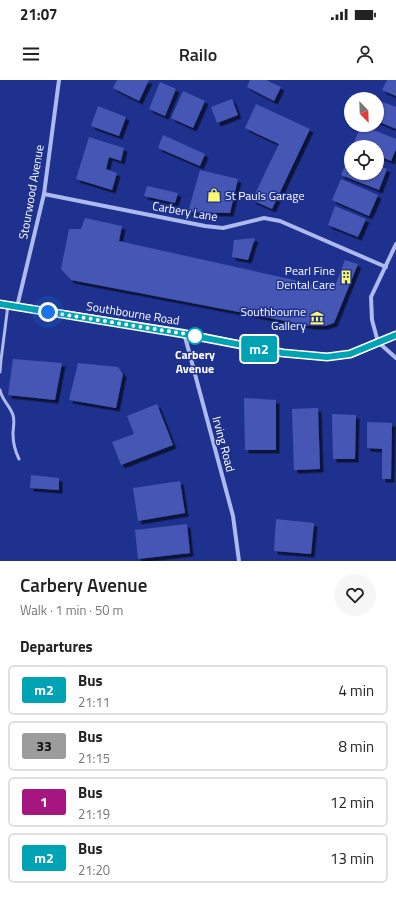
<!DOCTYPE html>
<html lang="en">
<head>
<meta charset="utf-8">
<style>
	:root { --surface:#fff; --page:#f6f6f6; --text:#222; --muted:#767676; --line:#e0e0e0 }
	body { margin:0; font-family:"Titillium Web",sans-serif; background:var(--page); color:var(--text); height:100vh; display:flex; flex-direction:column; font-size:15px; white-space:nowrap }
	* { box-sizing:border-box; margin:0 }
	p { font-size:13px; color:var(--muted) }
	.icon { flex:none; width:22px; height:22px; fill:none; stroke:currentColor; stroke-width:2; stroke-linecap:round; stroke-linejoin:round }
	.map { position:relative; height:481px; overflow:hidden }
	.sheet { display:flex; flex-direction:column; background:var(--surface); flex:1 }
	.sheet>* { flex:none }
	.badge { padding:0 8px; border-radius:3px; font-size:14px; line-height:26px }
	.needle { width:26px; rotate:157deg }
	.buttons { position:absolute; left:344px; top:12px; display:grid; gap:8px }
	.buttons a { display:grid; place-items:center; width:40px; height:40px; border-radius:50%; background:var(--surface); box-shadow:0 1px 3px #0004; font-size:20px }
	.you { position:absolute; width:20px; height:20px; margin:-10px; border:3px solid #fff; border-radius:50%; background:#1a73e8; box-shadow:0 0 0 6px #1a73e833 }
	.map>.badge { position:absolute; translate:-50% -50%; box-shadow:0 0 0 2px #fff }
	h2 { padding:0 20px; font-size:15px; line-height:36px }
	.round { display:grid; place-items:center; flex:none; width:42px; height:42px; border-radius:21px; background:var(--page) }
	.summary { display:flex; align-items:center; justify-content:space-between; height:68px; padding:0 20px }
	h1 { font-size:19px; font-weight:600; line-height:30px }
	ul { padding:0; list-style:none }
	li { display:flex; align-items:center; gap:12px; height:50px; margin:0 8px 6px; padding:0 12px; border:2px solid var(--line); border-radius:6px }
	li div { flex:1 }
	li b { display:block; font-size:15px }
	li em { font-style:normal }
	li .badge { min-width:44px; font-weight:700; text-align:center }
	.status { display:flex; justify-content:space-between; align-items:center; height:28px; padding:0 20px; background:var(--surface); direction:ltr }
	.status svg { height:11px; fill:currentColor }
	header { display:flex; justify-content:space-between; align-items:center; height:52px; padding:0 20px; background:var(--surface); font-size:18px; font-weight:600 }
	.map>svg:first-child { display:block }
	.building { fill:#4457b4; filter:url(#shadow) }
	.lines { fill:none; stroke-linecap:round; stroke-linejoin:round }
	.lane { stroke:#aeb9ed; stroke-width:3 }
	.street { stroke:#aeb9ed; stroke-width:4 }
	.secondary { stroke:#dadff9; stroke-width:8 }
	.line-casing { stroke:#fff; stroke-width:9 }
	.line { stroke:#00a3b4; stroke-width:6 }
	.walk { stroke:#fff; stroke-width:4; stroke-dasharray:0 7.2 }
	.stop-dot { fill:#fff; stroke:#00a3b4; stroke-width:2 }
	.labels { text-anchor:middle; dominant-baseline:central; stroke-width:3; stroke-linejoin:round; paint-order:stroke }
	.street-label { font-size:12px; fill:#fff; stroke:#1f318e }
	.poi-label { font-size:12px; fill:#fff; stroke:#1f318e; text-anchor:end }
	.stop-label { font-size:12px; font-weight:bold; fill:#fff; stroke:#1f318e }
</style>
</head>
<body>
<div class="status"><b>21:07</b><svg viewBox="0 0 49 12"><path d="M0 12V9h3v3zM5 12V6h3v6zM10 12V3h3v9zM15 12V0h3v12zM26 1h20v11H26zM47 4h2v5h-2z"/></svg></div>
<header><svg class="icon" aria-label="menu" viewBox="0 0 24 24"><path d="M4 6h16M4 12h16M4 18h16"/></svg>Railo<svg class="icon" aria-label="person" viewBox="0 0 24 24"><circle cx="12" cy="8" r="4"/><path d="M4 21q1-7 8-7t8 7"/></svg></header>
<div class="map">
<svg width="396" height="481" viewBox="0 0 396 481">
	<defs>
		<filter id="shadow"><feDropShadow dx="3.5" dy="3.5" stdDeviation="0" flood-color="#0009"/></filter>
	</defs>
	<rect width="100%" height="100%" fill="#1f318e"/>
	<g class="building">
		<polygon points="117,0 149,0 139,21 113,8"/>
		<polygon points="250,0 266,0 281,7 274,21 247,7"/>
		<polygon points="387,0 396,0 396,16 382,10"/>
		<polygon points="160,2 176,9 165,36 149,29"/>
		<polygon points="183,11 205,21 193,48 171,38"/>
		<polygon points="232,19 238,35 217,43 211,27"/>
		<polygon points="377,20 396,27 396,49 377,41"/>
		<polygon points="256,24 310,49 272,129 252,120 279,64 245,48"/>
		<polygon points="98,26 126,37 119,56 91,46"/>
		<polygon points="361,45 396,59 396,69 391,81 377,75 377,67 357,67 353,65"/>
		<polygon points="163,55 205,74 200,86 158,68"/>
		<polygon points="89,57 124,68 121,81 109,77 106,89 117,93 112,110 76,99"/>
		<polygon points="350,74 351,74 351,93 377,93 377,85 387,89 379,110 341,95"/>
		<polygon points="200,90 238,99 230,133 188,132"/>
		<polygon points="341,99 378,115 369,136 332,120"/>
		<polygon points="147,106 178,113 175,123 144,116"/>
		<polygon points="335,126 366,139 358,157 328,145"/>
		<polygon points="85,138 122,146 119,161 334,209 345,180 358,184 334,243 325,246 312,246 71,200 61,189 69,149 81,149"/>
		<polygon points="255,158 248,180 232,177 234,160"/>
		<polygon points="13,279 62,283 55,320 8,315"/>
		<polygon points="78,283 118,287 123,294 116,328 69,320"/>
		<polygon points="244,318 276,320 276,370 245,370"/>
		<polygon points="157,324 173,365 121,385 112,362 134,354 127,336"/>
		<polygon points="318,328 320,389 294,390 292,329"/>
		<polygon points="332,334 356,335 355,379 333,379"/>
		<polygon points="367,342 392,343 391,399 382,399 382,369 367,368"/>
		<polygon points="31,395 59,398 59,410 30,408"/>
		<polygon points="180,401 185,433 138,441 133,408"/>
		<polygon points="276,439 314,443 311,474 274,471"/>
		<polygon points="187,444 190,473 138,479 135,450"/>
	</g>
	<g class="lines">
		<g class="lane">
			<polyline points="0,292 1,280 8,225"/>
			<path d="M 0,310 C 2,320 10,326 13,335 C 15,342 13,347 13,354 C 13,363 15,371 19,379"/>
		</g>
		<g class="street">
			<polyline points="44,114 205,146 223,148 264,138 280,141 386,187"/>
			<polyline points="396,164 371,217 372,240 378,262 396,278"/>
			<polyline points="17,227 44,114 59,0"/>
			<polyline points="184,253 233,436 239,481"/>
		</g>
		<polyline class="secondary" points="0,224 184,253 283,273 327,277 351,274 396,255"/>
	</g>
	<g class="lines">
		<g class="line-casing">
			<polyline id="line" points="0,224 184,254 283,273 327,277 350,274 396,255"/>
		</g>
		<use href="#line" class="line"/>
		<polyline class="walk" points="48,232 198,256 195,256"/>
	</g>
	<defs>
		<g id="shop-bare" transform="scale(1.08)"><path d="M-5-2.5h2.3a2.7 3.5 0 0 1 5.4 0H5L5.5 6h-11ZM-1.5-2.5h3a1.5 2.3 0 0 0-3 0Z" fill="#faf86e" stroke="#1f318e" stroke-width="2.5" paint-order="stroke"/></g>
		<g id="building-bare" transform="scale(1.08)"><path d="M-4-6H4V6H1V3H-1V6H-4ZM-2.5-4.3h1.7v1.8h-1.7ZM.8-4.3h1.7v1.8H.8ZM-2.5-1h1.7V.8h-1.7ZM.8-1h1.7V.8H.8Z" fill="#faf86e" stroke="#1f318e" stroke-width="2.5" paint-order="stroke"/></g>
		<g id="museum-bare" transform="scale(1.08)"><path d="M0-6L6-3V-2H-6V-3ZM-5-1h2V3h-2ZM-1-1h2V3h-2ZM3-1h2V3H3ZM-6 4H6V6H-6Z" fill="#faf86e" stroke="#1f318e" stroke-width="2.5" paint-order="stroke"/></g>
	</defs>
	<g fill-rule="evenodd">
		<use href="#shop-bare" x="214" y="115"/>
		<use href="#building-bare" x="346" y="197"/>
		<use href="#museum-bare" x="317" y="238"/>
	</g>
	<circle class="stop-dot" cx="195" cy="256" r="8"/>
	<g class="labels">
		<g class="street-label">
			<text transform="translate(31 112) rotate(-80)">Stourwood Avenue</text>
			<text transform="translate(185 131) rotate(10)">Carbery Lane</text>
			<text transform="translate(133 233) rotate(9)">Southbourne Road</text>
			<text transform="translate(224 364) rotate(75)">Irving Road</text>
		</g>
		<g class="poi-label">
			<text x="225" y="115" text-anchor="start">St Pauls Garage</text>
			<text x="335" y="190">Pearl Fine<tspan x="335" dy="14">Dental Care</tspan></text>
			<text x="306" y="231">Southbourne<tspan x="306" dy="14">Gallery</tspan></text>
		</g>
		<g class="stop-label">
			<text x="195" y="274">Carbery<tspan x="195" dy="14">Avenue</tspan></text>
		</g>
	</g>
</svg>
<div class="buttons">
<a><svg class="needle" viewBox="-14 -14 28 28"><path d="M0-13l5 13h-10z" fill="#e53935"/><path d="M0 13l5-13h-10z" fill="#767676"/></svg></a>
<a><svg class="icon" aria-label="locate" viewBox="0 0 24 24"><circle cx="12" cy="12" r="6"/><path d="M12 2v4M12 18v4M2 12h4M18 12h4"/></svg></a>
</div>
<div class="you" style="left:48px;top:232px"></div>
<b class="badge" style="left:259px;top:269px;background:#00a3b4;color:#fff">m2</b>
</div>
<section class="sheet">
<div class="summary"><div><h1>Carbery Avenue</h1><p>Walk · 1 min · 50 m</p></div><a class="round"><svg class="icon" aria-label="heart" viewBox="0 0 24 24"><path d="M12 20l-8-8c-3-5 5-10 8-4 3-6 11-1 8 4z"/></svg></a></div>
<h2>Departures</h2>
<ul>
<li><span class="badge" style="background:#00a3b4;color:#fff">m2</span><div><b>Bus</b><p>21:11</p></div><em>4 min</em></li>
<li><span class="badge" style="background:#9d9c9c;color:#111">33</span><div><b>Bus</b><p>21:15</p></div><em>8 min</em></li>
<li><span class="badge" style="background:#a61680;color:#fff">1</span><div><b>Bus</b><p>21:19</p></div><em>12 min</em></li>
<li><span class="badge" style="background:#00a3b4;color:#fff">m2</span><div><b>Bus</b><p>21:20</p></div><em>13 min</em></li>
</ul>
</section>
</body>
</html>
